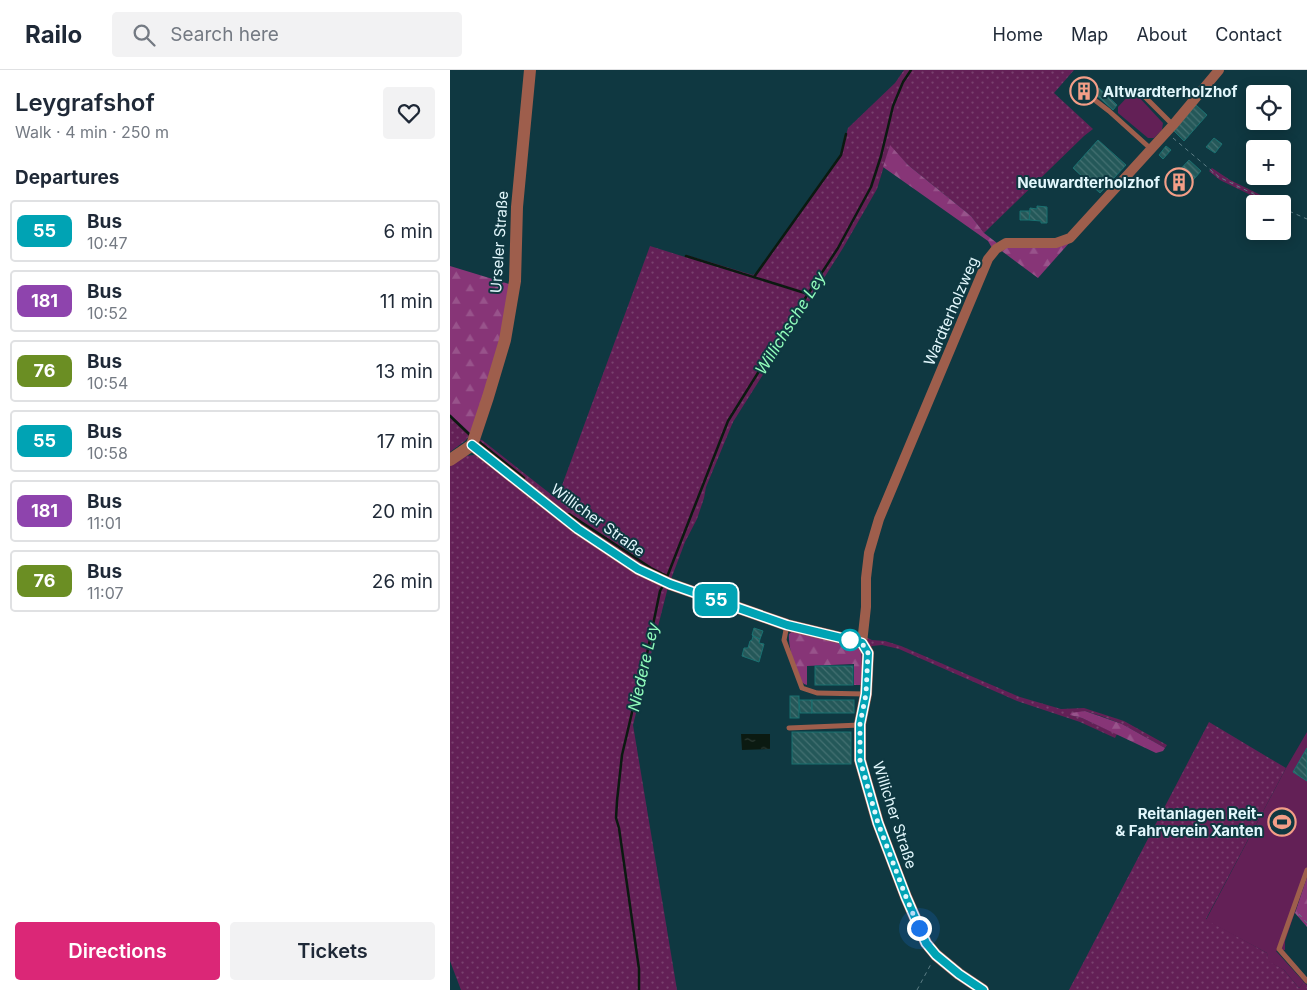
<!DOCTYPE html>
<html lang="en">
<head>
<meta charset="utf-8">
<style>
	:root { --surface:#fff; --page:#f2f2f3; --text:#1f2937; --muted:#747a83; --line:#e0e1e3; --accent:#db2777 }
	body { margin:0; font-family:Inter,sans-serif; background:var(--page); color:var(--text); height:100vh; display:flex; flex-direction:column; font-size:19px; white-space:nowrap }
	* { box-sizing:border-box; margin:0 }
	p { font-size:16px; color:var(--muted) }
	.icon { flex:none; width:28px; height:28px; fill:none; stroke:currentColor; stroke-width:2; stroke-linecap:round; stroke-linejoin:round }
	.map { position:relative; flex:1; overflow:hidden }
	.drawer { display:flex; flex-direction:column; background:var(--surface); width:450px }
	.drawer>* { flex:none }
	.badge { padding:0 10px; border-radius:8px; font-size:18px; line-height:32px }
	.fabs { position:absolute; left:796px; top:15px; display:grid; gap:10px }
	.fabs a { display:grid; place-items:center; width:45px; height:45px; border-radius:5px; background:var(--surface); box-shadow:0 2px 12px #0003; font-size:25px }
	.you { position:absolute; width:25px; height:25px; margin:-12px; border:4px solid #fff; border-radius:50%; background:#1a73e8; box-shadow:0 0 0 8px #1a73e833 }
	.map>.badge { position:absolute; translate:-50% -50%; box-shadow:0 0 0 2px #fff }
	h2 { padding:0 15px; font-size:19px; line-height:45px }
	.round { display:grid; place-items:center; flex:none; width:52px; height:52px; border-radius:5px; background:var(--page) }
	.headline { display:flex; align-items:center; justify-content:space-between; height:85px; padding:0 15px }
	h1 { font-size:24px; font-weight:600; line-height:38px }
	.primary-button { display:flex; gap:10px; margin-top:auto; padding:10px 15px }
	.primary-button a { flex:1; height:58px; border-radius:5px; background:var(--accent); color:#fff; font-size:20px; font-weight:600; line-height:58px; text-align:center }
	.primary-button a+a { background:var(--page); color:var(--text) }
	ul { padding:0; list-style:none }
	li { display:flex; align-items:center; gap:15px; height:62px; margin:0 10px 8px; padding:0 5px; border:2px solid var(--line); border-radius:5px }
	li div { flex:1 }
	li b { display:block; font-size:19px }
	li em { font-style:normal }
	li .badge { min-width:55px; font-weight:700; text-align:center }
	header { display:flex; align-items:center; gap:30px; box-sizing:border-box; height:70px; padding:0 25px; background:var(--surface); border-bottom:1px solid var(--line) }
	header strong { font-size:24px }
	nav { display:flex; gap:28px; margin-inline-start:auto; font-size:18px }
	.search { width:350px; height:45px; background:var(--page); display:flex; align-items:center; gap:12px; box-sizing:border-box; padding:0 18px; border-radius:5px; color:var(--muted); font-size:19px }
	main { display:flex; flex:1; min-height:0 }
	.map>svg:first-child { display:block }
	.grass { fill:url(#grass-dots) }
	.forest { fill:url(#forest-firs) }
	.park { fill:#632056 }
	.water { fill:url(#water-ripples) }
	.lines { fill:none; stroke-linecap:round; stroke-linejoin:round }
	.stream { stroke:#0b1a11; stroke-width:2.5 }
	.building { fill:url(#building-back-hatch); stroke:#197171 }
	.path { stroke:#5d7e86; stroke-width:1; stroke-dasharray:4 4; stroke-linecap:butt }
	.service { stroke:#9e5e4c; stroke-width:5 }
	.minor { stroke:#9e5e4c; stroke-width:10 }
	.tertiary { stroke:#9e5e4c; stroke-width:12 }
	.line-casing { stroke:#fff; stroke-width:11 }
	.line { stroke:#00a3b4; stroke-width:8 }
	.walk { stroke:#e2f7fc; stroke-width:5; stroke-dasharray:0 9 }
	.stop-dot { fill:#fff; stroke:#00a3b4; stroke-width:2.5 }
	.labels { text-anchor:middle; dominant-baseline:central; stroke-width:4; stroke-linejoin:round; paint-order:stroke }
	.poi-label { font-size:15px; font-weight:bold; fill:#e2f7fc; stroke:#0f3841; text-anchor:end }
	.street-label { font-size:15px; fill:#e2f7fc; stroke:#0f3841 }
	.water-label { font-size:16px; font-style:italic; fill:#92fdbc; stroke:#0f3841 }
</style>
</head>
<body>
<header>
<strong>Railo</strong>
<div class="search"><svg class="icon" aria-label="search" viewBox="0 0 24 24"><circle cx="10" cy="10" r="6"/><path d="M15 15l6 6"/></svg>Search here</div>
<nav><a>Home</a><a>Map</a><a>About</a><a>Contact</a></nav>
</header>
<main>
<section class="drawer">
<div class="headline"><div><h1>Leygrafshof</h1><p>Walk · 4 min · 250 m</p></div><a class="round"><svg class="icon" aria-label="heart" viewBox="0 0 24 24"><path d="M12 20l-8-8c-3-5 5-10 8-4 3-6 11-1 8 4z"/></svg></a></div>
<h2>Departures</h2>
<ul>
<li><span class="badge" style="background:#00a3b4;color:#fff">55</span><div><b>Bus</b><p>10:47</p></div><em>6 min</em></li>
<li><span class="badge" style="background:#8e44ad;color:#fff">181</span><div><b>Bus</b><p>10:52</p></div><em>11 min</em></li>
<li><span class="badge" style="background:#6b8e23;color:#fff">76</span><div><b>Bus</b><p>10:54</p></div><em>13 min</em></li>
<li><span class="badge" style="background:#00a3b4;color:#fff">55</span><div><b>Bus</b><p>10:58</p></div><em>17 min</em></li>
<li><span class="badge" style="background:#8e44ad;color:#fff">181</span><div><b>Bus</b><p>11:01</p></div><em>20 min</em></li>
<li><span class="badge" style="background:#6b8e23;color:#fff">76</span><div><b>Bus</b><p>11:07</p></div><em>26 min</em></li>
</ul>
<div class="primary-button"><a>Directions</a><a>Tickets</a></div>
</section>
<div class="map">
<svg width="857" height="920" viewBox="0 0 857 920">
	<defs>
		<pattern id="grass-dots" width="8" height="8" patternUnits="userSpaceOnUse" patternTransform="scale(1.25)"><rect width="8" height="8" fill="#632056"/><path d="M2 2h.1M6 6h.1" fill="none" stroke="#79416f" stroke-width="1.8" stroke-linecap="round"/></pattern>
		<pattern id="forest-firs" width="22" height="20" patternUnits="userSpaceOnUse" patternTransform="scale(1.25)"><rect width="22" height="20" fill="#873577"/><path d="M5 1l3.5 6h-7zM16 11l3.5 6h-7z" fill="#98538b"/></pattern>
		<pattern id="water-ripples" width="26" height="14" patternUnits="userSpaceOnUse" patternTransform="scale(1.25)"><rect width="26" height="14" fill="#0b1a11"/><path d="M2 4q2-2 4 0t4 0M15 11q2-2 4 0t4 0" fill="none" stroke="#2e3c35"/></pattern>
		<pattern id="building-back-hatch" width="6" height="6" patternUnits="userSpaceOnUse" patternTransform="scale(1.25)"><rect width="6" height="6" fill="#245859"/><path d="M-1 5l2 2M0 0l6 6M5-1l2 2" fill="none" stroke="#447172"/></pattern>
	</defs>
	<rect width="100%" height="100%" fill="#0f3841"/>
	<g class="grass">
		<polygon points="454,0 624,0 604,23 643,59 634,66 534,163 521,146 458,95 440,76 427,119 393,178 283,352 256,417 254,428 247,449 235,472 218,517 183,655 227,920 11,920 0,891 0,394 13,386 25,385 165,481 27,376 28,369 32,370 107,429 200,176 235,187 236,185 303,205 308,201 390,86 398,58 445,13"/>
		<polygon points="762,98 780,110 829,134 819,134 770,110 759,101"/>
		<polygon points="0,344 21,364 15,371 0,382"/>
		<polygon points="416,567 422,570 435,571 451,576 570,627 611,639 634,638 674,651 717,675 715,678 672,654 651,646 635,641 621,645 632,648 667,664 665,668 630,652 567,631 449,579 432,575 422,576 420,578"/>
		<polygon points="759,652 836,698 756,849 817,883 819,891 834,900 849,918 854,912 857,915 857,920 619,920"/>
	</g>
	<g class="forest">
		<polygon points="440,75 458,95 521,146 534,163 547,173 542,178 538,171 433,97"/>
		<polygon points="620,172 588,208 549,179 556,176"/>
		<polygon points="0,196 59,214 51,269 21,364 0,344"/>
		<path d="M 344,560 L 411,577 L 413,615 L 404,615 L 404,594 L 357,596 L 357,615 C 353,614 350,611 349,607 C 344,598 338,574 339,564 Z"/>
		<polygon points="635,641 672,654 715,678 713,681 706,683 632,648 620,645 621,643"/>
		<polygon points="857,807 857,857 845,843"/>
	</g>
	<g class="park">
		<polygon points="680,24 686,24 713,53 712,60 704,68 698,68 668,43 668,37"/>
		<polygon points="857,662 857,807 835,871 835,880 826,881 854,912 849,918 834,900 818,891 817,883 756,850 836,698"/>
	</g>
	<polygon class="water" points="291,664 320,664 320,679 292,680"/>
	<g class="lines">
		<g class="stream">
			<polyline points="236,186 358,224"/>
			<polyline points="304,207 391,85 396,64"/>
			<polyline points="0,346 20,365"/>
			<polyline points="28,371 68,403 74,408"/>
			<polyline points="119,444 201,498 217,506"/>
			<polyline points="217,507 278,351 339,253 388,178 421,117 431,86 443,36 453,12 461,0"/>
			<polyline points="189,920 189,899 169,758 166,748 167,731 172,685 184,634 191,613 210,521 214,514"/>
		</g>
	</g>
	<g class="building">
		<polygon points="628,8 646,23 637,32 620,17"/>
		<polygon points="649,18 667,35 663,40 645,24"/>
		<polygon points="746,35 757,45 734,71 724,61"/>
		<polygon points="764,68 772,74 765,83 756,77"/>
		<polygon points="648,70 676,95 650,123 623,98"/>
		<polygon points="716,76 721,80 713,89 709,85"/>
		<polygon points="739,90 751,101 738,116 726,104"/>
		<polygon points="725,104 739,117 734,122 720,109"/>
		<polygon points="587,136 597,137 597,153 591,153 591,151 579,150 580,138 587,139"/>
		<polygon points="570,141 580,141 579,150 570,150"/>
		<polygon points="304,558 313,561 310,569 303,566 302,565"/>
		<polygon points="303,566 310,569 309,573 314,574 309,592 292,586 294,578 298,578 300,571 302,570"/>
		<rect x="365" y="596" width="38" height="19"/>
		<rect x="340" y="626" width="9" height="22"/>
		<polygon points="349,630 362,630 362,643 350,643"/>
		<rect x="362" y="630" width="42" height="13"/>
		<rect x="342" y="662" width="59" height="32"/>
		<polygon points="857,678 857,711 843,702"/>
	</g>
	<g class="lines">
		<g class="path">
			<polyline points="723,68 769,107 824,134"/>
			<polyline points="832,138 857,149"/>
			<polyline points="849,844 857,853"/>
			<polyline points="467,920 481,894"/>
		</g>
		<g class="service">
			<polyline points="693,25 723,55"/>
			<polyline points="646,31 659,41 701,79"/>
			<polyline points="337,555 334,570 352,618 367,623 415,624"/>
			<polyline points="339,658 410,655"/>
			<polyline points="857,800 829,879 857,911"/>
		</g>
		<polyline class="minor" points="412,573 416,537 416,508 419,483 429,449 538,189 546,179 556,173 606,173 620,168 723,55 769,0"/>
		<g class="tertiary">
			<polyline points="22,375 128,459 188,499 220,514 337,555 412,573 418,583 416,624 410,654 410,690 428,753 456,827 476,873 486,885 509,904 533,920"/>
			<polyline points="0,390 22,375 38,327 55,270 65,211 67,137 80,0"/>
		</g>
	</g>
	<g class="lines">
		<g class="line-casing">
			<polyline id="line" points="22,375 128,459 188,499 220,514 337,555 412,573 418,583 416,624 410,654 410,690 428,753 456,827 476,873 486,885 509,904 533,920"/>
		</g>
		<use href="#line" class="line"/>
		<polyline class="walk" points="400,570 394,569 412,573 418,583 416,624 410,654 410,690 428,753 456,827 469,858"/>
	</g>
	<defs>
		<g id="building-ring" transform="scale(1.4375)"><circle r="9.5" fill="#0f3841" stroke="#f49e87" stroke-width="1.5"/><path d="M-4-6H4V6H1V3H-1V6H-4ZM-2.5-4.3h1.7v1.8h-1.7ZM.8-4.3h1.7v1.8H.8ZM-2.5-1h1.7V.8h-1.7ZM.8-1h1.7V.8H.8Z" fill="#f49e87"/></g>
		<g id="stadium-ring" transform="scale(1.4375)"><circle r="9.5" fill="#0f3841" stroke="#f49e87" stroke-width="1.5"/><path d="M0-5a6.5 5 0 1 0 0 10a6.5 5 0 1 0 0-10ZM-3.5-1.8h7v3.6h-7Z" fill="#f49e87"/></g>
	</defs>
	<g fill-rule="evenodd">
		<use href="#building-ring" x="634" y="21"/>
		<use href="#building-ring" x="729" y="112"/>
		<use href="#stadium-ring" x="832" y="752"/>
	</g>
	<circle class="stop-dot" cx="400" cy="570" r="10"/>
	<g class="labels">
		<g class="poi-label">
			<text x="653" y="21" text-anchor="start">Altwardterholzhof</text>
			<text x="710" y="112">Neuwardterholzhof</text>
			<text x="813" y="743">Reitanlagen Reit-<tspan x="813" dy="17">&amp; Fahrverein Xanten</tspan></text>
		</g>
		<g class="street-label">
			<text transform="translate(49 172) rotate(-86)">Urseler Straße</text>
			<text transform="translate(501 241) rotate(-67)">Wardterholzweg</text>
			<text transform="translate(148 450) rotate(36)">Willicher Straße</text>
			<text transform="translate(445 745) rotate(72)">Willicher Straße</text>
		</g>
		<g class="water-label">
			<text transform="translate(340 253) rotate(-58)">Willichsche Ley</text>
			<text transform="translate(193 597) rotate(-77)">Niedere Ley</text>
		</g>
	</g>
</svg>
<div class="fabs">
<a><svg class="icon" aria-label="locate" viewBox="0 0 24 24"><circle cx="12" cy="12" r="6"/><path d="M12 2v4M12 18v4M2 12h4M18 12h4"/></svg></a>
<a>+</a>
<a>−</a>
</div>
<div class="you" style="left:469px;top:858px"></div>
<b class="badge" style="left:266px;top:530px;background:#00a3b4;color:#fff">55</b>
</div>
</main>
</body>
</html>
